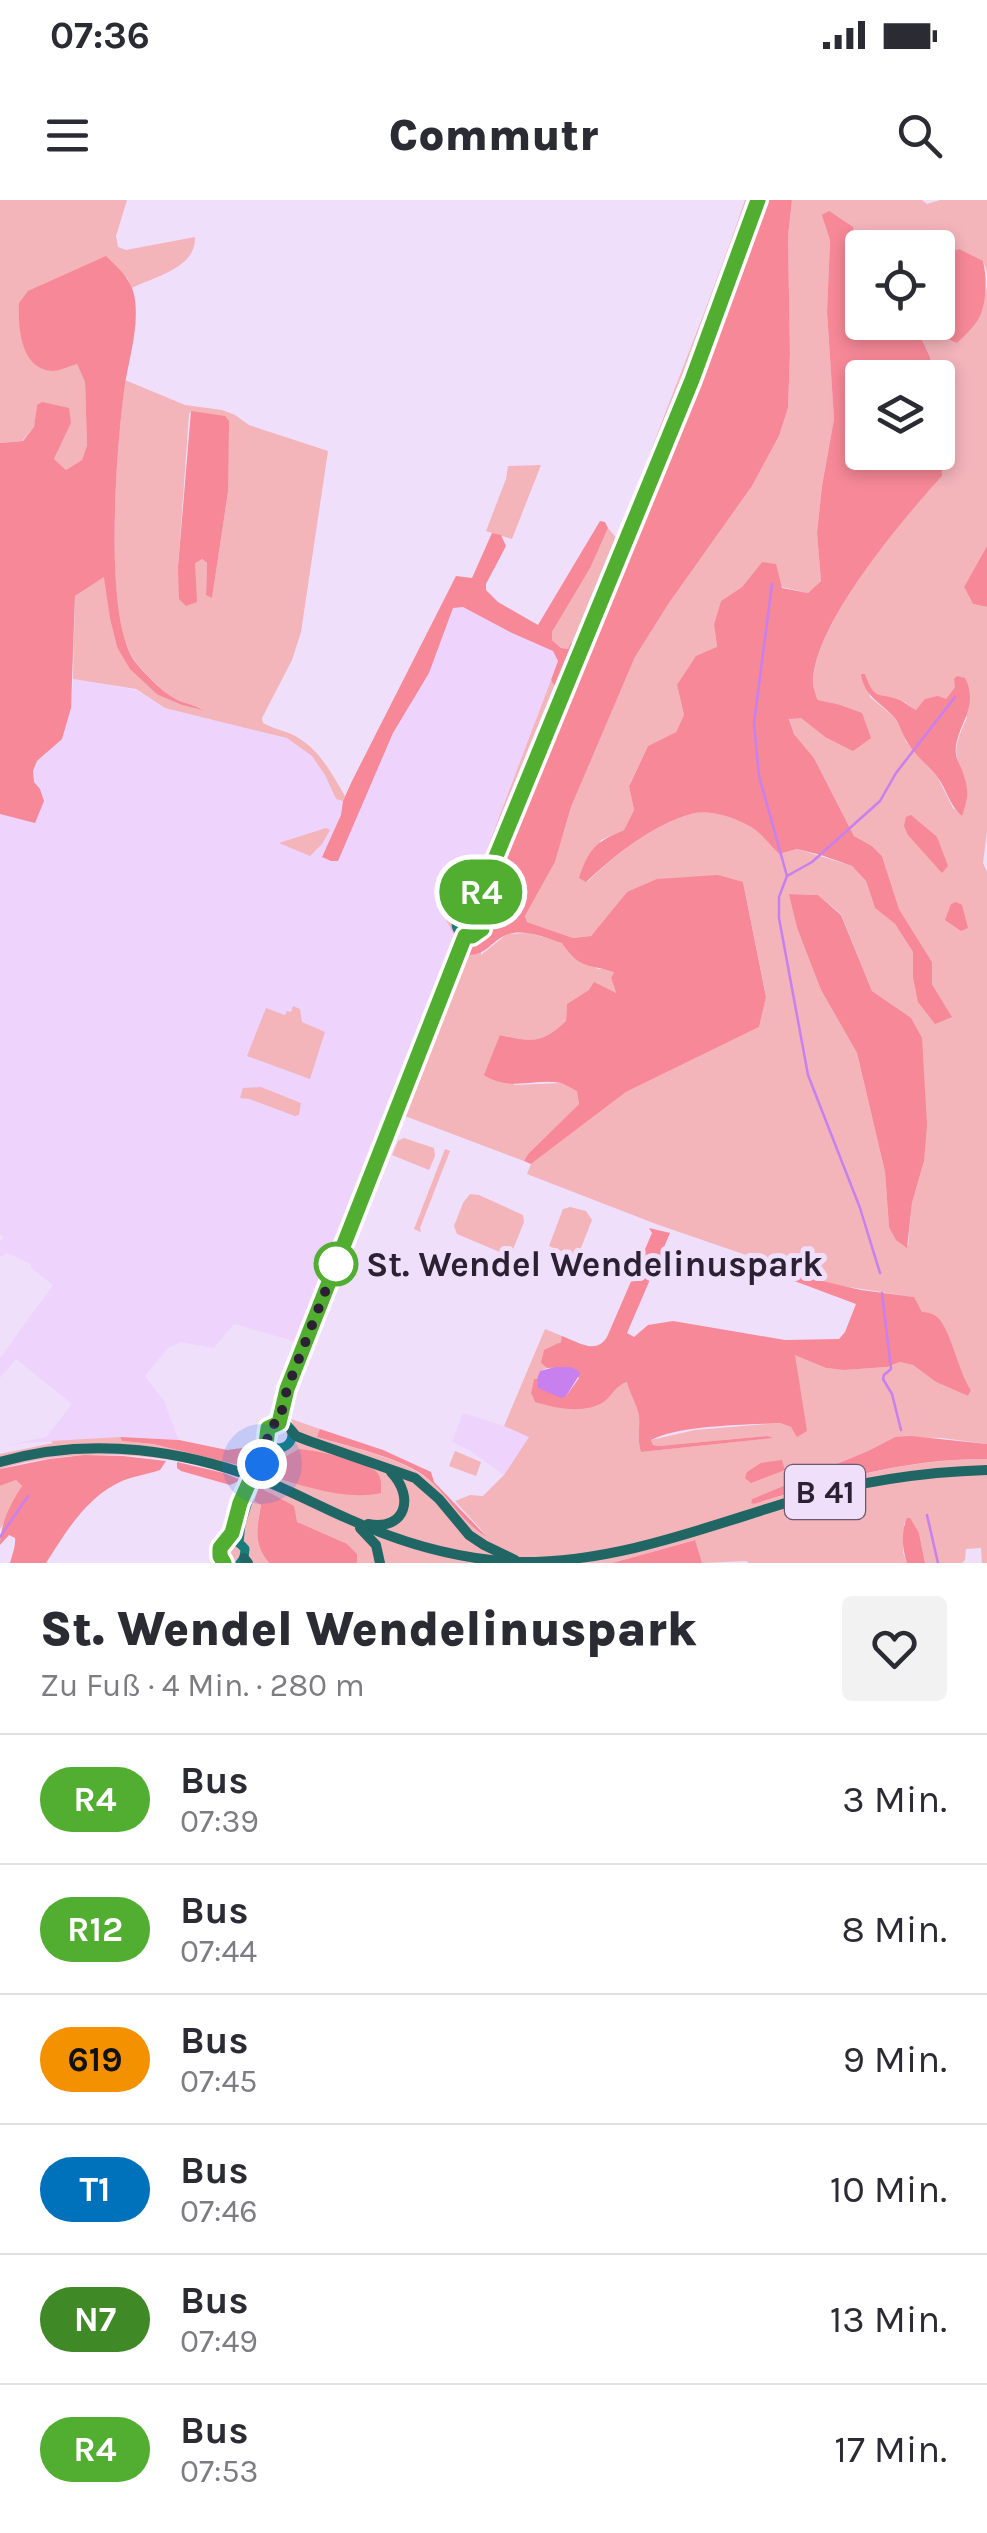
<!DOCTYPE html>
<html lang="de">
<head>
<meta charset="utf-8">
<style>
	:root { --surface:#fff; --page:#f2f2f3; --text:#2b2b33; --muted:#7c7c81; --line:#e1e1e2 }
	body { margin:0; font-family:Karla,sans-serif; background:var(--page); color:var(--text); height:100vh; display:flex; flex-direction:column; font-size:38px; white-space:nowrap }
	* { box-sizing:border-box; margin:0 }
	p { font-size:32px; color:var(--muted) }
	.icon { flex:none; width:55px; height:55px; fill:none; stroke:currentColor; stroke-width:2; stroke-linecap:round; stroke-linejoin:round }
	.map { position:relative; height:1363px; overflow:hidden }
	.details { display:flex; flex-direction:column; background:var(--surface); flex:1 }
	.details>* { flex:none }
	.badge { padding:0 20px; border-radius:32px; font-size:35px; line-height:65px }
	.buttons { position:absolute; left:845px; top:30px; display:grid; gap:20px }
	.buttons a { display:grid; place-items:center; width:110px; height:110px; border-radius:10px; background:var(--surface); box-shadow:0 5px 15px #0003; font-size:50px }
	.you { position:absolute; width:50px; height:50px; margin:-25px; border:8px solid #fff; border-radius:50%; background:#1a73e8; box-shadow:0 0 0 15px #1a73e833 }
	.map>.badge { position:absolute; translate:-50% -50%; box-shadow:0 0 0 5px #fff }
	.round { display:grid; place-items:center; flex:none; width:105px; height:105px; border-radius:10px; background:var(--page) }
	.headline { display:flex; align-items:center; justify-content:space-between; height:170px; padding:0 40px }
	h1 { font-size:48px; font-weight:800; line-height:75px }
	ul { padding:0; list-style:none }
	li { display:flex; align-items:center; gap:30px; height:130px; padding:0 40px; border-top:2px solid var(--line) }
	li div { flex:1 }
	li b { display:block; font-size:38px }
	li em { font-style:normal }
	li .badge { min-width:110px; font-weight:700; text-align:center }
	.status { display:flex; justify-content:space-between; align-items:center; height:70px; padding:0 50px; background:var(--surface); direction:ltr }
	.status svg { height:28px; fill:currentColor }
	header { display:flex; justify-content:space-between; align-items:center; height:130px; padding:0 40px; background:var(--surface); font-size:45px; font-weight:800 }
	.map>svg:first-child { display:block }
	.built { fill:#eed4fd }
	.green { fill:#f3b4ba; fill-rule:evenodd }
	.forest { fill:#f78897 }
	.water { fill:#c780ee }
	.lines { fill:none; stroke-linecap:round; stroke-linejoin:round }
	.stream { stroke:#c780ee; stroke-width:2.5 }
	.primary { stroke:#177d7b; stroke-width:9 }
	.highway { stroke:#206664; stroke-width:10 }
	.primary-bridge { stroke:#177d7b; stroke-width:9 }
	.line-casing { stroke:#fff; stroke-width:22 }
	.line { stroke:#51ae31; stroke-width:15 }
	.walk { stroke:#2c2132; stroke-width:10; stroke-dasharray:0 18 }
	.stop-dot { fill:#fff; stroke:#51ae31; stroke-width:5 }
	.labels { text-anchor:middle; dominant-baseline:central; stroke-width:10; stroke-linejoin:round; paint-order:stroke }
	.shield { fill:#f0dffa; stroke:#675a6e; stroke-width:2.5 }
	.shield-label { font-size:32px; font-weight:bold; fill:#2c2132 }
	.stop-label { font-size:35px; font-weight:bold; fill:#2c2132; stroke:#f0dffa; text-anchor:start }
</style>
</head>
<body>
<div class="status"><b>07:36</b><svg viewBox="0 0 49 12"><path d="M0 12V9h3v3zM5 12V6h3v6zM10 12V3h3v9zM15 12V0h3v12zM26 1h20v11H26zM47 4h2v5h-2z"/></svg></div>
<header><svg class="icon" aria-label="menu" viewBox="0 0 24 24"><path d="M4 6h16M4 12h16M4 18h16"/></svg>Commutr<svg class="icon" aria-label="search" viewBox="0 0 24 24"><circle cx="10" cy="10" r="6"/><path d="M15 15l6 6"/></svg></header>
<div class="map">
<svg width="987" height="1363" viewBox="0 0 987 1363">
	<rect width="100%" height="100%" fill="#f0dffa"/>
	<g class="built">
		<polygon points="463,407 512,433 553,451 558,461 470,694 460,705 450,725 455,736 452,749 297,1142 234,1124 214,1148 181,1142 168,1148 145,1176 164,1201 179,1240 124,1237 25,1243 0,1247 46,1237 72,1204 16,1159 0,1178 0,1158 53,1085 31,1068 31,1064 7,1053 0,1057 0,1041 4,1038 0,1034 0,614 35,622 40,589 34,582 33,571 37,561 46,555 71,508 73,479 136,490 165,508 260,530 287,538 300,545 312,556 325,575 336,599 343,601 341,615 322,656 331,661 338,660 393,533 429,473 452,408"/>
		<polygon points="463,1213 504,1226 530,1237 504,1275 470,1251 452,1242"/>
	</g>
	<g class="green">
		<path d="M 0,0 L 127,0 L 116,36 L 118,47 L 126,50 L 195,37 C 196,68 156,76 132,88 L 127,77 L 59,170 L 77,164 L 85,182 L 87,245 L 82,260 L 66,270 L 54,259 L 71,223 L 37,206 L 34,227 L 22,241 L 0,243 Z"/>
		<path d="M 745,0 L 763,0 L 640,324 L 542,553 L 487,697 L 487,725 L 481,736 L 481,755 L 507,734 L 528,733 L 562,742 L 598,769 L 610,769 L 614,772 L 611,778 L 616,794 L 590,790 L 567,804 L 566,821 C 542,844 532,842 500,835 L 514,885 L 562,883 L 577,890 L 579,904 L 528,954 L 524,961 L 389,910 L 452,749 L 455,736 L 446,720 L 452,707 L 460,705 L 470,694 L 551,480 L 554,485 L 558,485 L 576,442 L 568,449 L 561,448 L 552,440 L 552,432 L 590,367 L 608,328 L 618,340 C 658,226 706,115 745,0 Z"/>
		<path d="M 792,0 L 922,0 L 927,4 L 940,0 L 987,0 L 987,72 L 983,61 L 942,56 L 938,65 L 938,48 L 862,49 L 830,40 L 827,112 L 834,219 L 822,286 L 817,333 L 821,381 L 808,393 L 782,387 L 762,362 L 742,387 L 721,401 L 714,424 L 717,448 L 677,485 L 684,515 L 676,532 L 648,546 L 629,585 L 634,610 L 624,630 L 601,640 L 587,682 C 615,655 652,625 691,614 C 709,609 734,617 751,627 C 761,633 770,645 779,654 L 797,649 L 852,666 L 866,681 L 875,708 L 895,724 L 913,752 L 913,777 L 952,817 L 932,784 L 932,762 L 899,709 L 882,656 L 872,646 L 854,636 L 814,558 L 794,534 L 789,518 L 801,518 L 825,537 L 837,504 L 818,500 C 816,495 814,491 813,485 C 811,428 903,318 942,276 L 938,178 L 934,177 L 930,157 L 914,123 L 938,121 L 942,136 L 979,118 L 987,88 L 987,346 L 964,387 L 973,404 L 987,407 L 987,631 L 983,663 L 987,672 L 987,1244 L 942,1238 L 895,1237 L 868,1251 L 752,1299 L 751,1302 L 754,1304 C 829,1282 908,1258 987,1259 L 987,1363 L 982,1363 L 981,1348 L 966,1349 L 965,1360 L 962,1363 L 925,1363 L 919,1333 L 904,1323 L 903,1352 L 907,1363 L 748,1363 L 747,1361 L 702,1363 L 694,1340 L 612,1363 L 357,1363 L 357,1354 C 338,1344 313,1335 296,1321 C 285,1312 277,1296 264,1289 C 190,1251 79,1245 0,1269 L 0,1254 L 53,1243 L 51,1241 L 120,1237 L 122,1241 L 153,1244 L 242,1266 L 248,1264 L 251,1259 L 266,1265 C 278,1245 304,1251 291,1219 L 320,1229 L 318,1237 C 350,1248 394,1256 422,1275 C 447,1291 459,1320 485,1334 L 455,1301 L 470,1295 L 483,1296 L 504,1275 L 529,1237 L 504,1226 L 545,1129 L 562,1136 L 562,1141 L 554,1146 L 541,1163 L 547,1168 L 540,1171 L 537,1179 L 534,1179 L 531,1193 L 535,1202 L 603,1202 L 619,1185 L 628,1182 C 630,1194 637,1205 639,1216 C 640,1229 637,1240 641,1252 L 772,1238 L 768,1236 L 658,1246 L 653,1245 L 651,1240 L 695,1230 L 780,1223 L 791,1227 L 794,1154 L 826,1168 L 844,1170 L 887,1167 L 900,1162 L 913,1165 L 936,1182 L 968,1196 L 971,1190 L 964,1180 L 943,1125 L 922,1112 L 913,1097 L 830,1084 L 656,1024 L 527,974 L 531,964 L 626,892 L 759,827 L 766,796 L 743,682 L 627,692 L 591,736 L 573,738 L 527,722 L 525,716 L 555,662 L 571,607 L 635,457 L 669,403 L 752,286 L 779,236 L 788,208 L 790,153 L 788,37 ZM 865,474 C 876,503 878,491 900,500 C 906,502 911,507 916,511 L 946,499 L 955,487 L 967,518 C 961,531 954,545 957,559 C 963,586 973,586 962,615 L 953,608 L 937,576 L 906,542 L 902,530 L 894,517 L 870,497 ZM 790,694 L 818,695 L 841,714 L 872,791 L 910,818 L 924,961 L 912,1003 L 908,1046 L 889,1027 L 885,972 L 857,853 L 821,790 L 797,728 Z"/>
		<path d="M 125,180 L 185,205 L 222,210 L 235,215 L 249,225 L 328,251 L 301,432 L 292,460 L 262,518 L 263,523 C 275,530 289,531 300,539 C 321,552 333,576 345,596 L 343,601 L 336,599 L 325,575 L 312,556 L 287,538 L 165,508 L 136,489 L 73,479 L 75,396 L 105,376 L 110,419 L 117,447 L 158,495 L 182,505 L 203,509 C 196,506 188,505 181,502 C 168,497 144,473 135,461 C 101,416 118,238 125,180 ZM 191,211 L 228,292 L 212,397 L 206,394 L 207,363 L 202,359 L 178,367 L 189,214 Z"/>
		<polygon points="541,265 512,339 486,331 506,279 508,266"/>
		<polygon points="326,628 330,630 322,644 310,656 279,643"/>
		<polygon points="293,806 300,809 302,822 325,832 310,879 247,856 266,808 285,815 287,811 291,812"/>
		<polygon points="261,887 301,903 299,915 295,916 249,899 240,898 243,888"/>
		<polygon points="404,938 434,948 435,956 429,970 392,955 398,941"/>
		<polygon points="445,949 450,951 420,1028 421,1032 414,1029"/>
		<polygon points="470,994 479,995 523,1015 524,1022 512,1052 502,1053 457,1034 454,1026 463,1003"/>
		<polygon points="570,1007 586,1011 592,1020 577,1058 549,1046 563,1009"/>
		<polygon points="455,1251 481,1262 476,1276 449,1266"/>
		<path d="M 16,1280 L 22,1286 C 13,1300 10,1315 0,1329 L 0,1286 Z"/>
		<path d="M 241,1296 L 261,1304 C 257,1328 253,1344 269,1363 L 215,1363 Z"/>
	</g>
	<g class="forest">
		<path d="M 763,0 L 792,0 L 788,37 L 790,153 L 788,208 L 779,236 L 752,286 L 669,403 L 635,457 L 571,607 L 555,662 L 525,716 L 527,722 L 573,738 L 591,736 L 627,692 L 657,679 L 718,675 L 743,682 L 766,797 L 759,827 L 626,892 L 531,964 L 524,961 L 528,954 L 579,904 L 577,891 C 575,890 564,884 561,883 C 534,878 510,892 484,875 L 500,835 C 532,842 542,844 566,821 L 567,804 L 589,790 L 594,782 L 616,793 L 611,778 L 614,772 C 586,763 581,770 562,743 C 546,738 520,727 504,736 C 490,743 486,755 468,755 C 472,742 485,737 487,724 C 489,714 485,707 487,697 L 542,553 L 640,324 Z"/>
		<path d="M 829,11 L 853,27 L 858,47 L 862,49 L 862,81 L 858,92 L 862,103 L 862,122 L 914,123 L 930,157 L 934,177 L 862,178 L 862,252 L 938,252 L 938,199 L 941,218 L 942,276 C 903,319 811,427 813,485 C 813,486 817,499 818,500 L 837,504 L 862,513 L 871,538 L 853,551 L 825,537 L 801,518 L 789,519 L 794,534 L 814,558 L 854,636 L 872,646 L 882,656 L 899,709 L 932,762 L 932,784 L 952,817 L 935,824 L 918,802 L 913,777 L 913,752 L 895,724 L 875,708 L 866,681 L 852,666 L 821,655 L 797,649 L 779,654 C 770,645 761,633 751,627 C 734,617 709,609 691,614 C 652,625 615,655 586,682 L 579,678 C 589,648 596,642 624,630 L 634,610 L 629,586 L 648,546 L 676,532 L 684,515 L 677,485 L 696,456 L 717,447 L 714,424 L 721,401 L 742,387 L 762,362 L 776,364 L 782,388 L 808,393 L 821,381 L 817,333 L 822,286 L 834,219 L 827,112 L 830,40 L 822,15 Z"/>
		<path d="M 959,49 L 983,61 C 987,78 987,102 979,118 C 974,127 964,136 957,143 L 942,136 C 936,116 933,75 942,56 Z"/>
		<path d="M 106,56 C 119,69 133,80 135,100 C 139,130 128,161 124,191 C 117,246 102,421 136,463 C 147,476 166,496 182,502 C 190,505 197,506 203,510 L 182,505 L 158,495 L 130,469 L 117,447 L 110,419 L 104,377 L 75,396 L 71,508 L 62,539 L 37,561 L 33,571 L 34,582 L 40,589 L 44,601 L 35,623 L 0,614 L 0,243 L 23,241 L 34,227 L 37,205 L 42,202 L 69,208 L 71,223 L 54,259 L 66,270 L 82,260 L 87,245 L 85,182 L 77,164 C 70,166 60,171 52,171 C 20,169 18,126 19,103 L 28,91 Z"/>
		<polygon points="191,211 225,216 229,221 228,292 212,398 206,395 207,363 202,359 195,363 197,402 186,406 179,399 178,367"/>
		<polygon points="600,321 605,322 608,328 590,368 552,432 552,440 561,448 568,449 571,443 577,442 558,485 554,485 551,480 558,461 553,451 512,433 463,407 453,408 429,473 393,533 338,661 331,661 322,657 341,615 343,601 352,581 456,376 472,378 492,333 501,335 506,346 486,384 486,390 498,402 538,425"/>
		<polygon points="987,346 987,407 973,404 964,387"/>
		<path d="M 861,474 L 865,474 C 876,503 878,491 900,500 C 901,500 915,510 916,510 L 925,499 L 938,496 L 946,499 L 955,487 L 954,479 L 957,476 L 965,478 C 981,509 953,528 956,555 C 956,558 961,568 962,570 C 969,590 969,596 962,616 C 949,605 947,589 936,575 C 928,565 917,557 909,545 C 903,537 901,526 894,517 C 880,502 864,496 861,474 Z"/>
		<polygon points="911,615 937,637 948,666 942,673 908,635 904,626 906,617"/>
		<polygon points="789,694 818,695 841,715 872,791 911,818 922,838 927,925 924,961 912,1003 907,1048 896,1040 889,1027 885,972 857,853 821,790 797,728"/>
		<polygon points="956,702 962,705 968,728 961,731 945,720 951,704"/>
		<path d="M 649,1028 L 670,1033 L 627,1133 L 634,1137 L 648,1125 L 673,1121 L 785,1140 L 839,1139 L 845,1132 L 856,1104 L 773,1073 L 770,1069 L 861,1090 L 914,1097 L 922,1112 C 930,1113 932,1113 937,1117 C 951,1129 958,1172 971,1190 L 968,1196 L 936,1182 L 913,1165 L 900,1162 L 887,1167 L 844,1170 L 826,1168 L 795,1155 L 807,1231 L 797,1237 L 791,1227 L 780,1223 C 747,1225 679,1225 651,1240 L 653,1245 L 658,1246 L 768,1236 L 773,1238 L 641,1252 C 637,1240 640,1229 639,1216 C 637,1205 630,1194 627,1182 C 614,1186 612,1197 602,1203 C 582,1214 555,1208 535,1202 L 531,1193 L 534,1179 L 537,1179 L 539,1188 L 566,1196 L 579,1178 L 571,1167 L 547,1168 L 541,1163 L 544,1150 L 561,1142 L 562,1136 C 578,1142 596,1155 607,1137 L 652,1033 Z"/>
		<path d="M 320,1229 L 383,1250 L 431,1272 L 434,1282 L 486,1336 C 460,1322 447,1292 423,1275 C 395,1256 350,1247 317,1237 Z"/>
		<path d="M 911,1236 L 987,1244 L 987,1259 C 909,1258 828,1281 754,1304 L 751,1303 L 752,1299 L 868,1251 L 895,1237 Z"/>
		<polygon points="120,1237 179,1240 227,1250 250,1247 253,1250 248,1264 242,1266 153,1244 122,1241"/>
		<path d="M 299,1249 C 318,1251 358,1259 374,1270 C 382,1275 381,1284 381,1293 C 344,1301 302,1285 266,1275 L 269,1266 Z"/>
		<path d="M 84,1255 L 123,1256 L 166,1261 L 160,1270 C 148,1274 134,1276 122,1281 C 86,1297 66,1332 46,1363 L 10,1363 C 12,1355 16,1346 15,1338 L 9,1335 L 0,1345 C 0,1324 11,1303 22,1286 L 16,1280 L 0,1286 L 0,1269 L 49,1259 Z"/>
		<polygon points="782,1260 785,1270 751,1283 745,1278 747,1272 761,1263"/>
		<polygon points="177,1262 224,1273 241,1280 230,1285 181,1271 177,1268"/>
		<path d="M 259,1287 L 294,1306 L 297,1322 L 347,1344 L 357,1354 L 357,1363 L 269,1363 C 253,1344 257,1328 261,1305 L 254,1301 Z"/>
		<path d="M 907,1318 L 910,1318 L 919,1333 L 925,1363 L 907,1363 C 902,1349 901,1331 907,1318 Z"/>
		<polygon points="695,1340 702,1363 612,1363"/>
	</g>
	<polygon class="water" points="571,1167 579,1171 580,1174 566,1196 561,1198 538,1188 537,1179 540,1171 555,1167"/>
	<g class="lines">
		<g class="stream">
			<polyline points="772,384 754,523 759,576 787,676 779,697 779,718 808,875 860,1008 880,1073"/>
			<polyline points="787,676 812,662 880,601 896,573 955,497"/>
			<polyline points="882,1093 891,1169 884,1175 883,1179 892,1194 901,1230"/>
			<polyline points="927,1315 938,1363"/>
			<polyline points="0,1337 28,1296"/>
		</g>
		<g class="primary">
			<circle cx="470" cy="723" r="14"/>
			<polyline points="474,710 692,180 758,0"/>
			<circle cx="279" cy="1235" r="13"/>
			<polyline points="279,1223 287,1189 465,736"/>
			<polyline points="257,1262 268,1241"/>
			<polyline points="229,1341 245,1289"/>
			<polyline points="239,1342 241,1324 251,1292"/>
			<path d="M 224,1363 C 211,1345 232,1331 245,1349 L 244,1358 L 240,1363"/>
		</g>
		<g class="highway">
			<polyline points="291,1230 296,1236 309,1241 415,1278 439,1299 469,1335 484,1345 515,1360"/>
			<path d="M 0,1262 C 92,1235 188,1250 275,1285 C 301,1296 325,1309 351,1320 C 404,1344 461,1360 519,1362 C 615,1363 703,1328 792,1301 C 856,1282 921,1272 987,1270"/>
			<path d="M 368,1324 C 406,1331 415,1297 391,1272"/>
			<polyline points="360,1328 376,1345 380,1363"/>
			<polyline points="244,1358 248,1363"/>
		</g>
		<polyline class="primary-bridge" points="251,1292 262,1264"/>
	</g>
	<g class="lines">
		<g class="line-casing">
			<polyline id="line" points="224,1363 220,1356 220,1348 232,1333 240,1303 266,1244 268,1228 279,1223 287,1189 465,736 472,736 482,729 482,718 474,710 692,180 758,0"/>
		</g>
		<use href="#line" class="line"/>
		<path class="walk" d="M 262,1264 L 268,1254 L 277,1248 L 268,1241 C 265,1231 269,1224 279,1223 L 287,1189 L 336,1064"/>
	</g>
	<circle class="stop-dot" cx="336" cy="1064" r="20"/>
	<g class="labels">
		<rect class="shield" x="785" y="1265" width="80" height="54" rx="8"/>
		<g class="shield-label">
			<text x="825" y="1292">B 41</text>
		</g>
		<g class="stop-label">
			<text x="366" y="1064">St. Wendel Wendelinuspark</text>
		</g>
	</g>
</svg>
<div class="buttons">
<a><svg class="icon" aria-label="locate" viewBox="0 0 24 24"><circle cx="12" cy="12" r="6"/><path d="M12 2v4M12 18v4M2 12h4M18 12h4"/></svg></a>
<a><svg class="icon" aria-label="layers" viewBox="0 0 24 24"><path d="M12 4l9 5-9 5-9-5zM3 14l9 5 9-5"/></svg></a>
</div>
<div class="you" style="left:262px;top:1264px"></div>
<b class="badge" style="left:481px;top:692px;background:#51ae31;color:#fff">R4</b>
</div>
<section class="details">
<div class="headline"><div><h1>St. Wendel Wendelinuspark</h1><p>Zu Fuß · 4 Min. · 280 m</p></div><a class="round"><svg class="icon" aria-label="heart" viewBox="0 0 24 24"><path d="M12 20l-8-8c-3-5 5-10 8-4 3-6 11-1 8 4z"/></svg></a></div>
<ul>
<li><span class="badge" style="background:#51ae31;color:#fff">R4</span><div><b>Bus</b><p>07:39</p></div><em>3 Min.</em></li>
<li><span class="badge" style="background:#51ae31;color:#fff">R12</span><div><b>Bus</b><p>07:44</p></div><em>8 Min.</em></li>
<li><span class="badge" style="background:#f39100;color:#111">619</span><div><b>Bus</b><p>07:45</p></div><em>9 Min.</em></li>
<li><span class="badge" style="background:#0072bc;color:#fff">T1</span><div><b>Bus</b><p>07:46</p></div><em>10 Min.</em></li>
<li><span class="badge" style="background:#408927;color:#fff">N7</span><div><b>Bus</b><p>07:49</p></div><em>13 Min.</em></li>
<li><span class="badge" style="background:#51ae31;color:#fff">R4</span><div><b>Bus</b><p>07:53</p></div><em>17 Min.</em></li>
</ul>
</section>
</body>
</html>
